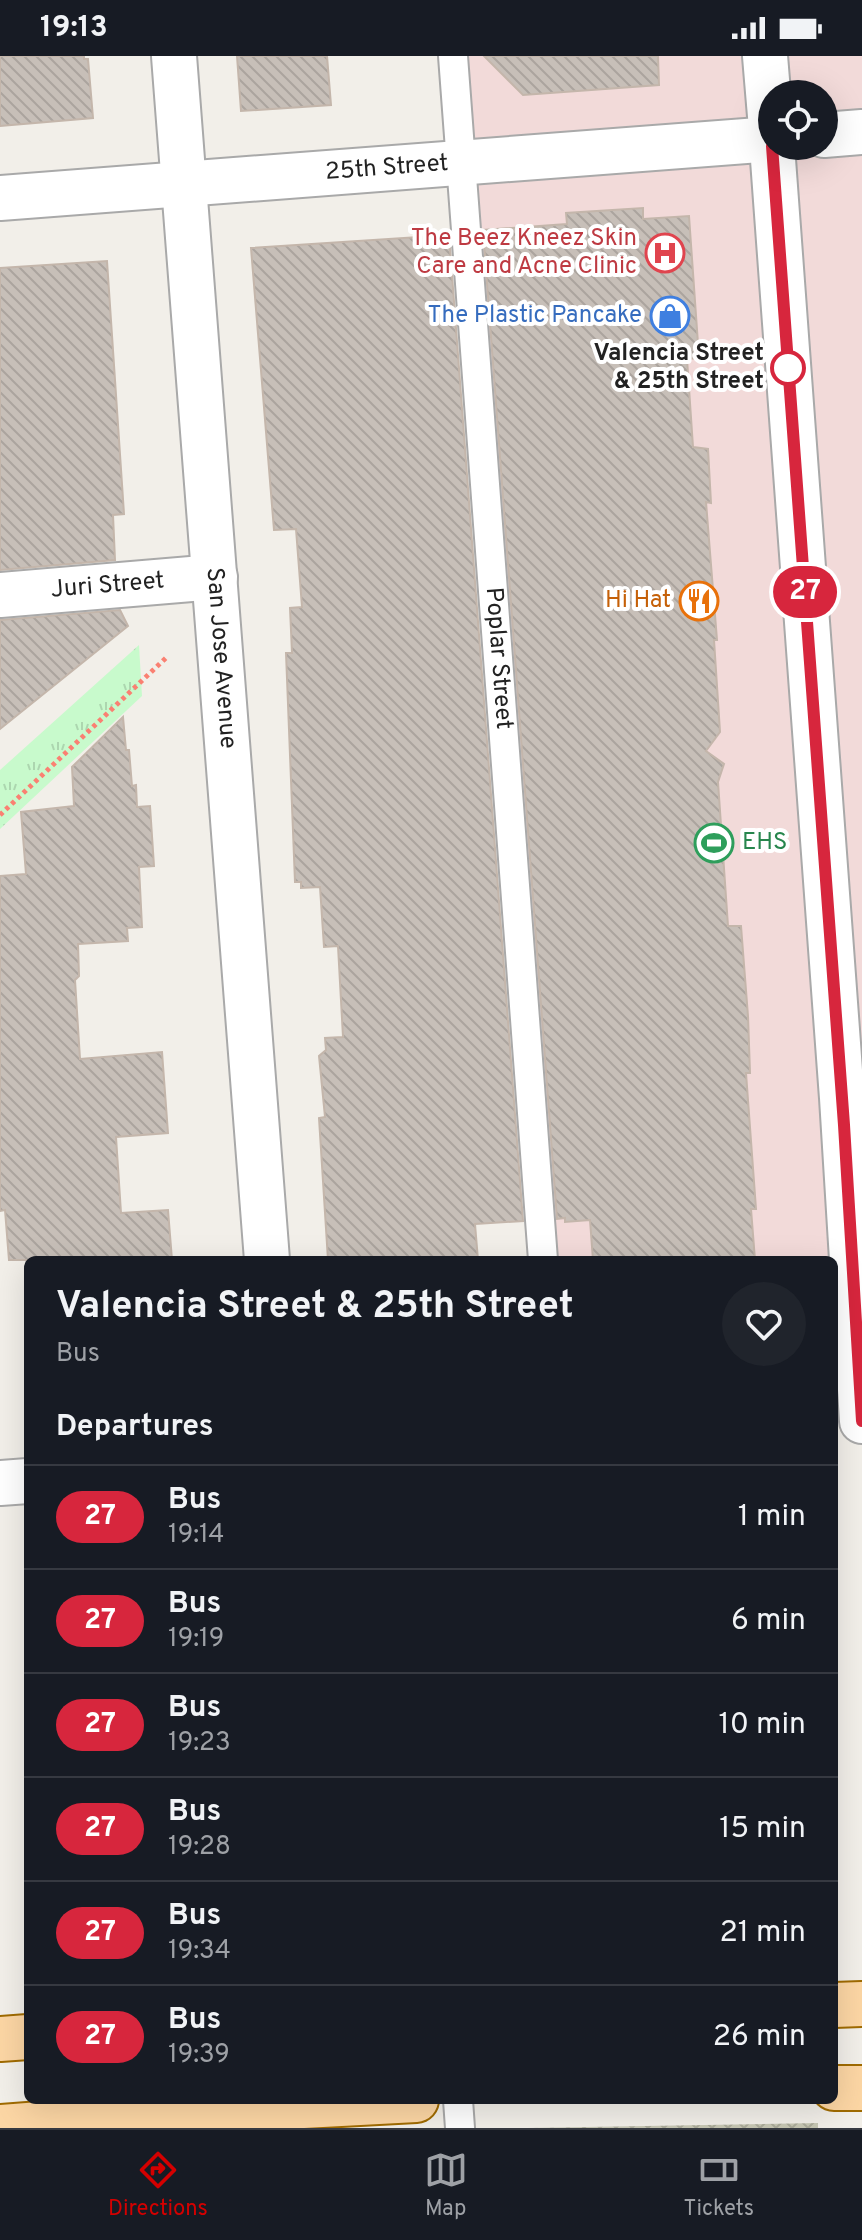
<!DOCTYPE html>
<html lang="en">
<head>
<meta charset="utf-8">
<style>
	:root { --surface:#171b24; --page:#20242c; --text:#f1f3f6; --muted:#9ea1a6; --line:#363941; --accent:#d40000 }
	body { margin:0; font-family:Overpass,sans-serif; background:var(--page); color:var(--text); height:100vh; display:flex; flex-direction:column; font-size:30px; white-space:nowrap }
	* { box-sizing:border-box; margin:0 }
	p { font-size:26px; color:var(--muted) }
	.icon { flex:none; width:44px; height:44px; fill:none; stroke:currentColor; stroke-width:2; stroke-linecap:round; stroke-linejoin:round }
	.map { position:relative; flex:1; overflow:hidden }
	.side { position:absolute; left:24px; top:1200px; width:814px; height:848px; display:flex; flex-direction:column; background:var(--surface); border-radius:12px; box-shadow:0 8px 32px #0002 }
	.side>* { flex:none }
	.badge { padding:0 16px; border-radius:26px; font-size:28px; line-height:52px }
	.fabs { position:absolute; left:758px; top:24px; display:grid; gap:16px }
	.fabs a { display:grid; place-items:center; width:80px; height:80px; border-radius:50%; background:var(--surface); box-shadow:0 8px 32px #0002; font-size:40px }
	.map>.badge { position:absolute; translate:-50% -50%; box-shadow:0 0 0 4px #fff }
	h2 { padding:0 32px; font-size:30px; line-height:72px }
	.round { display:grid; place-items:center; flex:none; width:84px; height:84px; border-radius:42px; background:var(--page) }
	.headline { display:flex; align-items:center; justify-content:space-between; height:136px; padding:0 32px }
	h1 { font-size:38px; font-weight:700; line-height:60px }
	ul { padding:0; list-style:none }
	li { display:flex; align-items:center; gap:24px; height:104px; padding:0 32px; border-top:2px solid var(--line) }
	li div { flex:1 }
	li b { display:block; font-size:30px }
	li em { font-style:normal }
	li .badge { min-width:88px; font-weight:700; text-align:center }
	.status { display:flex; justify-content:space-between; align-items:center; height:56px; padding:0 40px; background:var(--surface); direction:ltr }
	.status svg { height:22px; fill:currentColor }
	.tab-bar { display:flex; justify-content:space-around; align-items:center; height:112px; border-top:2px solid var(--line); background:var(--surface); font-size:22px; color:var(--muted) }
	.tab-bar a { display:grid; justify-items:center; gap:4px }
	.tab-bar .selected { color:var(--accent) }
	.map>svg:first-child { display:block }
	.commercial { fill:#f2dad9; fill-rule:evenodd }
	.construction { fill:url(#construction-cross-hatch) }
	.park { fill:url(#park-tufts) }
	.building { fill:url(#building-back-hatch); stroke:#c4b6ab; stroke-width:2 }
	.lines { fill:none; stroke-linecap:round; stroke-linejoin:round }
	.service-casing { stroke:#a9a9a9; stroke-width:32 }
	.minor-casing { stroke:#a9a9a9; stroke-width:48 }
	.tertiary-casing { stroke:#a9a9a9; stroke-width:48 }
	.primary-casing { stroke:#a06b00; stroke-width:48 }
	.path { stroke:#fa8072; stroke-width:5; stroke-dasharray:4 4; stroke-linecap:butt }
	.service { stroke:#fff; stroke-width:28 }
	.minor { stroke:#fff; stroke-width:44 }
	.tertiary { stroke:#fff; stroke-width:44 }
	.primary { stroke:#fcd6a4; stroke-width:44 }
	.line-casing { stroke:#fff; stroke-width:18 }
	.line { stroke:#d7263d; stroke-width:12 }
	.stop-dot { fill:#fff; stroke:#d7263d; stroke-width:4 }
	.labels { text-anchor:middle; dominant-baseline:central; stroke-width:8; stroke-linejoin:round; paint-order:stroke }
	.street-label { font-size:24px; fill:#222; stroke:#fff }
	.health-label { font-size:24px; fill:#be3a42; stroke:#fff; text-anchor:end }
	.shop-label { font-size:24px; fill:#366cbe; stroke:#fff; text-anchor:end }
	.stop-label { font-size:24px; font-weight:bold; fill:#222; stroke:#fff; text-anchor:end }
	.food-label { font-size:24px; fill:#c56008; stroke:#fff; text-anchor:end }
	.leisure-label { font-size:24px; fill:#27864d; stroke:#fff; text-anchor:start }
</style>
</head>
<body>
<div class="status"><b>19:13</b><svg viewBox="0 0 49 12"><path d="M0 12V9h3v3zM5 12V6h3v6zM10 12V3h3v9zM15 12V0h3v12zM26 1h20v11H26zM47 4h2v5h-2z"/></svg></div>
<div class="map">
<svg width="862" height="2072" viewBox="0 0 862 2072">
	<defs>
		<pattern id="construction-cross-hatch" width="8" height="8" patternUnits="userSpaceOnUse" patternTransform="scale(2)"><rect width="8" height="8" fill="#c7c7b4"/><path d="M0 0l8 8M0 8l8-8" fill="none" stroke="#abab9a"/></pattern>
		<pattern id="park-tufts" width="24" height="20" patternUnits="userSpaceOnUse" patternTransform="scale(2)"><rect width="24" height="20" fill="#c8facc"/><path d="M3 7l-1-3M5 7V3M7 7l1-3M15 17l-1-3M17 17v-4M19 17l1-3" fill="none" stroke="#acd6af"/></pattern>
		<pattern id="building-back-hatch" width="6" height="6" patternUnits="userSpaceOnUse" patternTransform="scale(2)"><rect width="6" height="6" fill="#c7bfb8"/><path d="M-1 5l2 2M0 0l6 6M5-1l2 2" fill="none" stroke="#aba49e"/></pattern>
	</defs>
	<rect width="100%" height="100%" fill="#f2efe9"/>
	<path class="commercial" d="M 461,0 L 862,0 L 862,1314 L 834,1316 L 834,1204 L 550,1204 ZM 772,38 L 824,38 L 824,90 L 772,90 Z"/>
	<polygon class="construction" points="818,2067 818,2072 527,2072"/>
	<polygon class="park" points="139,589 142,640 0,773 0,714"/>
	<g class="building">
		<polygon points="0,0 84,0 84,3 88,3 93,62 0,70"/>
		<polygon points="237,0 327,0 331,49 241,55"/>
		<polygon points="484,0 658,0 659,29 523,39"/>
		<polygon points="643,152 643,163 689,160 699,302 687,303 693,391 708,393 711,447 706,446 717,584 714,584 720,676 706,695 724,708 718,726 728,870 741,870 748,960 750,1017 746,1017 756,1153 751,1153 755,1204 593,1204 590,1164 565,1166 565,1162 557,1163 483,174 567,168 566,157"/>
		<polygon points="449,179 523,1165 475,1168 478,1204 328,1204 319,1062 325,1061 319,1000 326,994 325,982 343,981 338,890 324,891 320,831 301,832 301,826 295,826 286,597 292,597 290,552 302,551 296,473 274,474 251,192"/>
		<polygon points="107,205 124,458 113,459 115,504 0,514 0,212"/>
		<polygon points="120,554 128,570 0,673 0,564"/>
		<polygon points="123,661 126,694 129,694 132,730 136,729 137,751 150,750 154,810 139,811 142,871 127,872 128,885 78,888 79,920 75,924 80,1003 162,996 168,1077 116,1081 121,1157 168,1154 172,1204 9,1204 5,1154 0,1155 0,820 26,818 21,756 74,750 72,711"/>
	</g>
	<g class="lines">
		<g class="service-casing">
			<g id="service">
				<path id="s1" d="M 453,0 L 543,1204"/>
				<polyline points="458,2044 460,2072"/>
			</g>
		</g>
		<g class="minor-casing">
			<g id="minor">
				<path id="s2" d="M 174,0 L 267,1204"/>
				<polyline points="824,79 862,76"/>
				<path id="s3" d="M 0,142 L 772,83"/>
				<path id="s4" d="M 0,539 L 215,521"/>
				<polyline points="0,1427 28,1425"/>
			</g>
		</g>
		<g class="tertiary-casing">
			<g id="tertiary">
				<polyline points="765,0 772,84"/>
				<polyline points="772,90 842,1042 862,1365"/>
			</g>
		</g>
		<g class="primary-casing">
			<g id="primary">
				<polyline points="834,1949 862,1948"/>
				<polyline points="0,1983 28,1981"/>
				<polyline points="834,2032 862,2032"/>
				<polyline points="0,2071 210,2055 416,2044"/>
			</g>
		</g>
		<polyline class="path" points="0,759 167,601"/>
		<use href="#service" class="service"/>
		<use href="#minor" class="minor"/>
		<use href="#tertiary" class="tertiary"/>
		<use href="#primary" class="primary"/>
	</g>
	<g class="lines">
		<g class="line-casing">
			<polyline id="line" points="772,90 844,1069 862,1365"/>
		</g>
		<use href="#line" class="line"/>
	</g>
	<defs>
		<g id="hospital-ring" transform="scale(2)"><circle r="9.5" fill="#fff" stroke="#e0444e" stroke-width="1.5"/><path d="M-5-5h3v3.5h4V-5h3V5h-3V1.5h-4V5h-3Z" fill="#e0444e"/></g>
		<g id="shop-ring" transform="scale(2)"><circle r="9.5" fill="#fff" stroke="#3f7fe0" stroke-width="1.5"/><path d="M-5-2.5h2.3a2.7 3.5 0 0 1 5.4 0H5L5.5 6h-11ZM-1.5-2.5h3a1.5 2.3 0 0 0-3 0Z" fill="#3f7fe0"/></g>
		<g id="restaurant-ring" transform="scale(2)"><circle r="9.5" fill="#fff" stroke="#e8710a" stroke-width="1.5"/><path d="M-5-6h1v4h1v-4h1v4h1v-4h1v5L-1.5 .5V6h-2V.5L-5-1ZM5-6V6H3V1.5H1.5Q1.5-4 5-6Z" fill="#e8710a"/></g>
		<g id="stadium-ring" transform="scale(2)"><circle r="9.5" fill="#fff" stroke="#2e9e5b" stroke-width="1.5"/><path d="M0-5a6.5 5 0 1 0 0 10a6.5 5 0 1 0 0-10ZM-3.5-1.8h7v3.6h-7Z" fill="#2e9e5b"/></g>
	</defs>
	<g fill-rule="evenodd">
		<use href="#hospital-ring" x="665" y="197"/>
		<use href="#shop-ring" x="670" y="260"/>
		<use href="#restaurant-ring" x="699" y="545"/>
		<use href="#stadium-ring" x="714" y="787"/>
	</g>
	<circle class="stop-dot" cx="788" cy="312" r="16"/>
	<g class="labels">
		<g class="street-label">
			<text stroke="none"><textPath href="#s3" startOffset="388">25th Street</textPath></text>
			<text stroke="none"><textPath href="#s4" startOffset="108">Juri Street</textPath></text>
			<text stroke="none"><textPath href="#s2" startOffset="604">San Jose Avenue</textPath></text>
			<text stroke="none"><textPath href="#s1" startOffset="604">Poplar Street</textPath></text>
		</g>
		<g class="health-label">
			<text x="637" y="183">The Beez Kneez Skin<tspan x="637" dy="28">Care and Acne Clinic</tspan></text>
		</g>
		<g class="shop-label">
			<text x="642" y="260">The Plastic Pancake</text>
		</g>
		<g class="stop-label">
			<text x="764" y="298">Valencia Street<tspan x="764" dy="28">&amp; 25th Street</tspan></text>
		</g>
		<g class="food-label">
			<text x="671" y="545">Hi Hat</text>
		</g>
		<g class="leisure-label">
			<text x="742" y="787">EHS</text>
		</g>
	</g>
</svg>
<div class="fabs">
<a><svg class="icon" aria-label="locate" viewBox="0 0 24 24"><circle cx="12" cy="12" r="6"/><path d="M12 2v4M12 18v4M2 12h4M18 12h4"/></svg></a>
</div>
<b class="badge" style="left:805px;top:536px;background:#d7263d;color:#fff">27</b>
<section class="side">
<div class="headline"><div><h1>Valencia Street &amp; 25th Street</h1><p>Bus</p></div><a class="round"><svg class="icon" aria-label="heart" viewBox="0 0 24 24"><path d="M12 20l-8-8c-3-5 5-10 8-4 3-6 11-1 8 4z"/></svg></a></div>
<h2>Departures</h2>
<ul>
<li><span class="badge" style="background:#d7263d;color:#fff">27</span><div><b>Bus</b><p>19:14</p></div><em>1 min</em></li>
<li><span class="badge" style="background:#d7263d;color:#fff">27</span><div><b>Bus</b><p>19:19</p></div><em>6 min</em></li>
<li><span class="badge" style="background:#d7263d;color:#fff">27</span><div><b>Bus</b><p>19:23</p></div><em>10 min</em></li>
<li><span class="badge" style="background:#d7263d;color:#fff">27</span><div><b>Bus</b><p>19:28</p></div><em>15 min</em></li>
<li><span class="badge" style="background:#d7263d;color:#fff">27</span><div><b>Bus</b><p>19:34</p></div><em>21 min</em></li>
<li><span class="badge" style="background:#d7263d;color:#fff">27</span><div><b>Bus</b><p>19:39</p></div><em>26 min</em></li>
</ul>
</section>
</div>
<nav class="tab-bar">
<a class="selected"><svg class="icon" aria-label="directions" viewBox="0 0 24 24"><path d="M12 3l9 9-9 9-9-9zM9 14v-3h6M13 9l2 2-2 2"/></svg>Directions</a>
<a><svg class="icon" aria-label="map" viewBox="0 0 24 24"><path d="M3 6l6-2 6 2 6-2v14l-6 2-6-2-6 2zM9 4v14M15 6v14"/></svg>Map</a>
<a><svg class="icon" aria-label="tickets" viewBox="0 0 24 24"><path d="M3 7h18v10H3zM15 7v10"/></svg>Tickets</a>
</nav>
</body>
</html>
